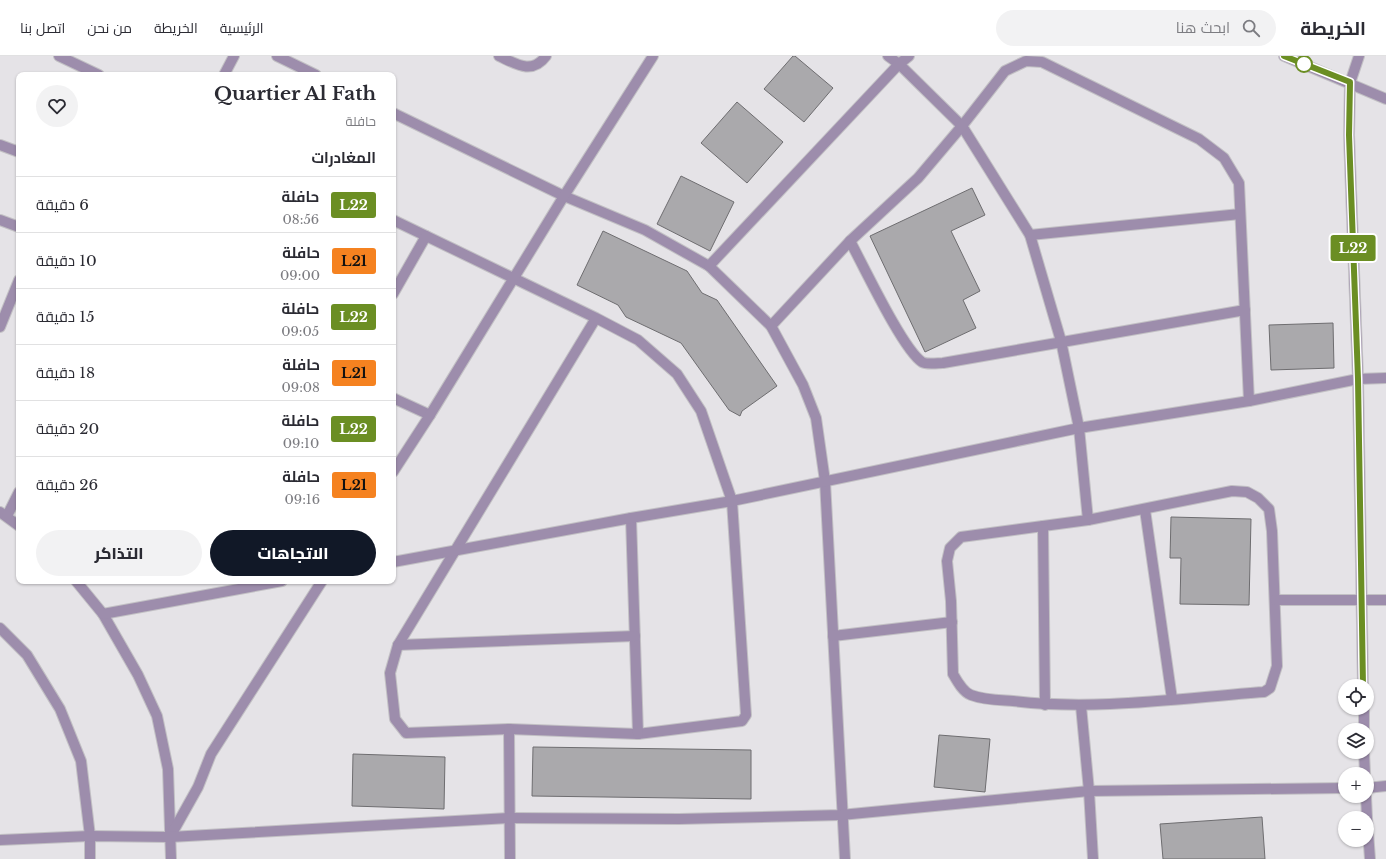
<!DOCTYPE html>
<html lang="ar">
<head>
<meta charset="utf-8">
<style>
	:root { --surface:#fff; --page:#f2f2f3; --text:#2b2b33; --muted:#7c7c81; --line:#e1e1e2; --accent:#111827 }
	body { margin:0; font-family:"Libre Baskerville",Cairo,serif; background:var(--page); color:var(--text); direction:rtl; height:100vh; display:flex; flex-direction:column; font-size:15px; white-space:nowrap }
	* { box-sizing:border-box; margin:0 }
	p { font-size:13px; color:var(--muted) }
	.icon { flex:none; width:22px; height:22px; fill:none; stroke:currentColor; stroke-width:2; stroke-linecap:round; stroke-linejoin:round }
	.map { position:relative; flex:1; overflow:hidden; direction:ltr }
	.panel { position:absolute; left:16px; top:16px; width:380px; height:512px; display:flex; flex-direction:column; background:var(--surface); border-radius:8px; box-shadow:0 1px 3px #0004; direction:rtl }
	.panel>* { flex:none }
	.badge { padding:0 8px; border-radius:3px; font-size:14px; line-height:26px }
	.controls { position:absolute; left:1338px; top:623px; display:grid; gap:8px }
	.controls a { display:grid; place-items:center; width:36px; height:36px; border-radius:50%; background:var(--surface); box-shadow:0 1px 3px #0004; font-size:20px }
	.map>.badge { position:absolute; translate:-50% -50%; box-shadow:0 0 0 2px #fff }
	h2 { padding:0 20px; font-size:15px; line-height:36px }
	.round { display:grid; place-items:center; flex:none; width:42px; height:42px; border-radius:21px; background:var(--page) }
	.overview { display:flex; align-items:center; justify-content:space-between; height:68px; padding:0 20px }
	h1 { font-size:19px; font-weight:800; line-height:30px }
	.cta { display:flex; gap:8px; margin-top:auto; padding:8px 20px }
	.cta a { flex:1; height:46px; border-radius:24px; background:var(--accent); color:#fff; font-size:16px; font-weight:800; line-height:46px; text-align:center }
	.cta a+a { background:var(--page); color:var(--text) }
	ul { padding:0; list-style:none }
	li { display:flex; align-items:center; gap:12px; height:56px; padding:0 20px; border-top:1px solid var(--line) }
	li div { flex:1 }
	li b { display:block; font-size:15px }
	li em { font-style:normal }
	li .badge { min-width:44px; font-weight:700; text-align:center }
	header { display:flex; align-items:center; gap:24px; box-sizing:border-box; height:56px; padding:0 20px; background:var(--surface); border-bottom:1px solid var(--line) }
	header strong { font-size:19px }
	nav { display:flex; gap:22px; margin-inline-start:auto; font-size:14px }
	.search { width:280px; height:36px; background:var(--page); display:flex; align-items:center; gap:10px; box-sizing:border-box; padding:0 14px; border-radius:22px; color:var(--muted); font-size:15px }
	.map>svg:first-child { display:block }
	.building { fill:#aaa9ac; stroke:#6e6d70 }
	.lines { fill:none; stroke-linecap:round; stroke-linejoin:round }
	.minor-casing { stroke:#c2c0c4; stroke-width:12 }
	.minor { stroke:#9d8dac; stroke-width:10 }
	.line-casing { stroke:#fff; stroke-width:9 }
	.line { stroke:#6b8e23; stroke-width:6 }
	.stop-dot { fill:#fff; stroke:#6b8e23; stroke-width:2 }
</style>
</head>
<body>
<header>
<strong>الخريطة</strong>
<div class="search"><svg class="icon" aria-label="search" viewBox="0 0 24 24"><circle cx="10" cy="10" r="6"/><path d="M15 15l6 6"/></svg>ابحث هنا</div>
<nav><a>الرئيسية</a><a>الخريطة</a><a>من نحن</a><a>اتصل بنا</a></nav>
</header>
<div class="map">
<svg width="1386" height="803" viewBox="0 0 1386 803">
	<rect width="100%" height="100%" fill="#e5e3e7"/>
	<g class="building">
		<polygon points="793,0 795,0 833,32 804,66 764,33"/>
		<polygon points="737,46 783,86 747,127 701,87"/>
		<polygon points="681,120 734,146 710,195 657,168"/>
		<polygon points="972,132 985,159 951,175 980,235 963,244 976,272 925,296 870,180"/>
		<polygon points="603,175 687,215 702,237 717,244 777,330 742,355 740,360 729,354 681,287 626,261 618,249 577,229"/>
		<polygon points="1333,267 1334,312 1271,314 1269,269"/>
		<polygon points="1171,461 1251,463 1249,549 1180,548 1181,502 1170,502"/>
		<polygon points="939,679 990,683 985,736 934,731"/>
		<polygon points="533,691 751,694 751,743 532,740"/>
		<polygon points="353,698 445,701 444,753 352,750"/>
		<polygon points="1262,761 1265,803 1163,803 1160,768"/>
	</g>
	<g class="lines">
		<g class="minor-casing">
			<g id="minor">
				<polyline points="59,0 99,19"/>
				<polyline points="277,0 316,19"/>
				<path d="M 499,0 C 516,8 532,19 546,0"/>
				<polyline points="888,0 899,8 962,70 1030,179 1061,285 1079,372 1088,464"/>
				<polyline points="1284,0 1386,43"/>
				<polyline points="1359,0 1350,27 1349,79 1358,323 1363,630"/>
				<polyline points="224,19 234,0"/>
				<polyline points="393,57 564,140 645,174 709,210 771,270 803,329 816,362 825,425 845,803"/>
				<polyline points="0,89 19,96"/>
				<polyline points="0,164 19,171"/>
				<polyline points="393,164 596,262 638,284 677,318 701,355 732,445 746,659 742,665 638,678 509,673 406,677 395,663 390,617 398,589 596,262"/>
				<polyline points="1030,179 1240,158"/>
				<path d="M 850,185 C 863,209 903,294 922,306 C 927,309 938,307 943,307 L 1245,254"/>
				<polyline points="709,210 899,8 909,0"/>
				<polyline points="393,238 426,180"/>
				<polyline points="771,270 850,185 918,122 962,70 1005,15 1026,5 1042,6 1199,83 1224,102 1239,127 1249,345"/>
				<polyline points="0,271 19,224"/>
				<polyline points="393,342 430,359"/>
				<polyline points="393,416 430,359 564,140 653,0"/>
				<path d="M 1232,435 L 1247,436 L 1258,442 L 1269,453 L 1272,475 L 1277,610 L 1270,632 L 1264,636 C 1182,642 1095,655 1013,645 C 999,644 984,644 971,639 C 963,636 957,625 953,618 L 951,545 L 947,505 L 950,492 L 961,481 L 1088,464 Z"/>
				<polyline points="1145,454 1172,643"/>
				<polyline points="0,456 19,470"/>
				<polyline points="7,460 19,436"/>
				<polyline points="631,462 638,678"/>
				<polyline points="1043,470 1045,649"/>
				<polyline points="393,506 631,462 732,445 1079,372 1249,345 1358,323 1386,322"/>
				<polyline points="76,525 103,558 138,619 157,660 168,713 171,803"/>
				<polyline points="1275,544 1386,544"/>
				<polyline points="103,558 282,525"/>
				<polyline points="0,572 27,599 60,653 81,705 90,780 90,803"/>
				<polyline points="833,580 952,566"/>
				<polyline points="398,589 635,580"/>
				<polyline points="1081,650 1089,735 1093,803"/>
				<polyline points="1364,652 1364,674"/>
				<polyline points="509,673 510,803"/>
				<polyline points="1364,696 1365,718"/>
				<polyline points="1367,732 1386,730"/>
				<polyline points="1366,740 1367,762"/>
				<polyline points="1367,762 1370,803"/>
				<polyline points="170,781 198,731 211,698 322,525"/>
				<polyline points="0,784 90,780 170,781 509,762 679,763 841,759 1089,735 1345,732"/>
			</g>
		</g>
		<use href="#minor" class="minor"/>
	</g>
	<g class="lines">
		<g class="line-casing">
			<polyline id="line" points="1284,0 1350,26 1349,79 1358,323 1363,630"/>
		</g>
		<use href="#line" class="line"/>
	</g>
	<circle class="stop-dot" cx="1304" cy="8" r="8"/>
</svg>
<div class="controls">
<a><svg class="icon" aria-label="locate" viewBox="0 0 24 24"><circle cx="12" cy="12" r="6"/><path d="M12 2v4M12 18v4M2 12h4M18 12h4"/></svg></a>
<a><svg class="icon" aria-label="layers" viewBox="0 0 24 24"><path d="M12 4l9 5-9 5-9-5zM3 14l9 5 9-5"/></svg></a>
<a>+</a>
<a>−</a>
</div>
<b class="badge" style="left:1353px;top:192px;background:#6b8e23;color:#fff">L22</b>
<section class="panel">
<div class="overview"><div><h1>Quartier Al Fath</h1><p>حافلة</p></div><a class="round"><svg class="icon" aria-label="heart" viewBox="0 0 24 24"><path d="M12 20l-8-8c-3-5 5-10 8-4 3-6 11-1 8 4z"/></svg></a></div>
<h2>المغادرات</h2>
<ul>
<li><span class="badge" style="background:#6b8e23;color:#fff">L22</span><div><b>حافلة</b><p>08:56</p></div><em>6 دقيقة</em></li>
<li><span class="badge" style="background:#f58220;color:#111">L21</span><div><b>حافلة</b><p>09:00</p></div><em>10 دقيقة</em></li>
<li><span class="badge" style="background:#6b8e23;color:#fff">L22</span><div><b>حافلة</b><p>09:05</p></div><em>15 دقيقة</em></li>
<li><span class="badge" style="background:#f58220;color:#111">L21</span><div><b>حافلة</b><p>09:08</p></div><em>18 دقيقة</em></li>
<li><span class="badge" style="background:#6b8e23;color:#fff">L22</span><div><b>حافلة</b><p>09:10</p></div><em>20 دقيقة</em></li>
<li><span class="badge" style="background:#f58220;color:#111">L21</span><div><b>حافلة</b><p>09:16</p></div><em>26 دقيقة</em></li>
</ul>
<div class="cta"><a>الاتجاهات</a><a>التذاكر</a></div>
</section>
</div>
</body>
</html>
